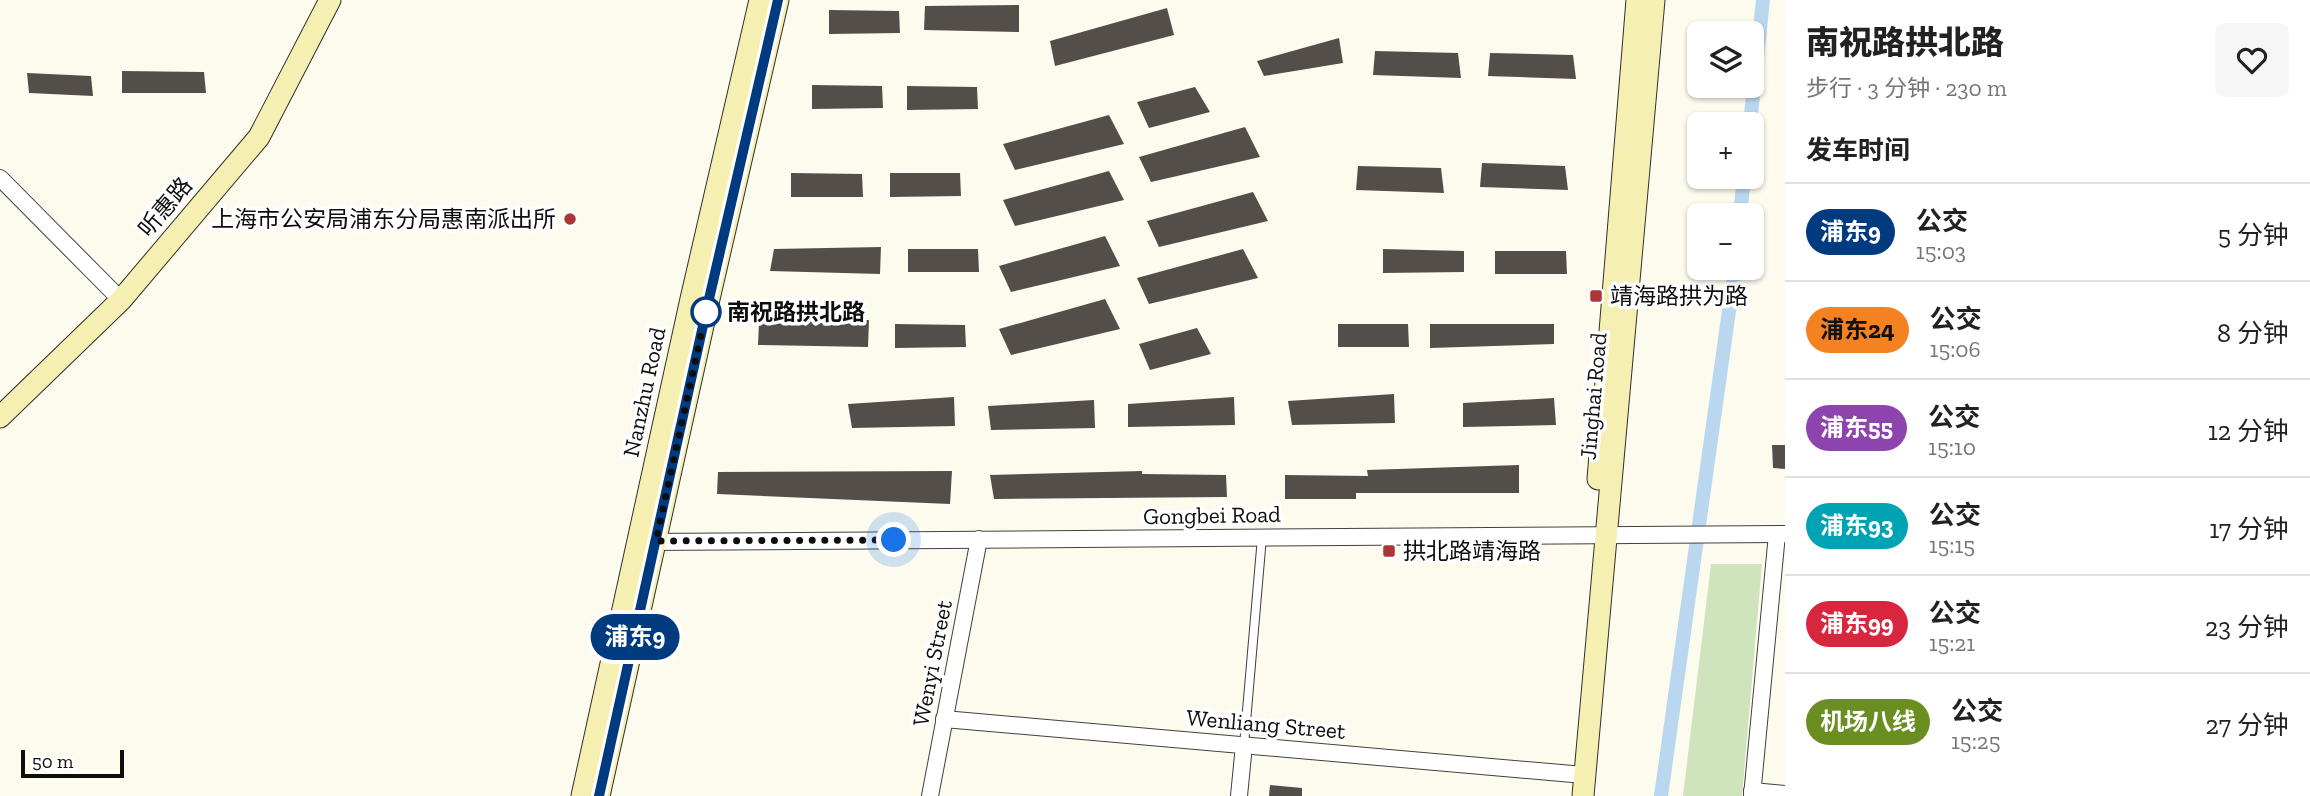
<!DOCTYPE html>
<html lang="zh">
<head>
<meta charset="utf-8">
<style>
	:root { --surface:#fff; --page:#f6f6f6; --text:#222; --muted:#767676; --line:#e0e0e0 }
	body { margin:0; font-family:"Zilla Slab","Noto Sans SC",serif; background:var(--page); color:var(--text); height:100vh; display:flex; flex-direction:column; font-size:26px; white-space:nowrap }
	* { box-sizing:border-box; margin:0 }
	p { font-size:23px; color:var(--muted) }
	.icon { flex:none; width:38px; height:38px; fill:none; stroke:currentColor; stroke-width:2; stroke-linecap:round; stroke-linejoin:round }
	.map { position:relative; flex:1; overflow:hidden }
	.details { display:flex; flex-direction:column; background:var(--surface); width:525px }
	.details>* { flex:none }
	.badge { padding:0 14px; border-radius:23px; font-size:24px; line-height:46px }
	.tools { position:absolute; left:1687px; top:21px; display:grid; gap:14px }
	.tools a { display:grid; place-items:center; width:77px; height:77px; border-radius:10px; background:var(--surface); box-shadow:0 2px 5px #0004; font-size:35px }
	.scale { position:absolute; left:21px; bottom:18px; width:103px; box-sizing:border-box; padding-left:7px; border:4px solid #0d0d0d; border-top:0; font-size:19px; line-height:24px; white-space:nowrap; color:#0d0d0d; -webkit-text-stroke:5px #fff; paint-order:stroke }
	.you { position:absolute; width:35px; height:35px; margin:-18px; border:5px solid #fff; border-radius:50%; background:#1a73e8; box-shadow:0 0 0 10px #1a73e833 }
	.map>.badge { position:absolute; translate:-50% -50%; box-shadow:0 0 0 4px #fff }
	h2 { padding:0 21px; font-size:26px; line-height:63px }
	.round { display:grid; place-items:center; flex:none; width:74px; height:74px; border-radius:10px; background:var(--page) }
	.overview { display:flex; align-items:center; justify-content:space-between; height:119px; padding:0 21px }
	h1 { font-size:33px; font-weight:800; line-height:52px }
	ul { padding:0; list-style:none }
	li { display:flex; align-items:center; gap:21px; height:98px; padding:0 21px; border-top:2px solid var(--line) }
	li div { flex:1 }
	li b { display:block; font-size:26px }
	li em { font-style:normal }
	li .badge { min-width:77px; font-weight:700; text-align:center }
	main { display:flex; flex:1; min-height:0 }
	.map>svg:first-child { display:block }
	.green { fill:#cfe3bc }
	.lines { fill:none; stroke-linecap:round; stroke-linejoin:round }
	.canal { stroke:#b9d8ef; stroke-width:14 }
	.building { fill:#544e4a }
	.lane-casing { stroke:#404040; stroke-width:10 }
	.street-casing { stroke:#404040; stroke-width:18 }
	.secondary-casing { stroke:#2f2f2f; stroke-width:23 }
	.lane { stroke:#fff; stroke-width:8 }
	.street { stroke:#fff; stroke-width:16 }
	.secondary { stroke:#f5f0b1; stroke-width:21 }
	.line-casing { stroke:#fff; stroke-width:16 }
	.line { stroke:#003b80; stroke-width:10 }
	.walk { stroke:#0d0d0d; stroke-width:7; stroke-dasharray:0 12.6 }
	.poi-dot { fill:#ac3536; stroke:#fff; stroke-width:2.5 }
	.stop-dot { fill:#fff; stroke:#003b80; stroke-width:3.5 }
	.labels { text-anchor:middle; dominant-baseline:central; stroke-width:7; stroke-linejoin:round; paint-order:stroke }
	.street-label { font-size:23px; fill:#0d0d0d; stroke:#fff }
	.poi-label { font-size:23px; fill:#0d0d0d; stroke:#fff; text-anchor:start }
	.stop-label { font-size:23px; font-weight:bold; fill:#0d0d0d; stroke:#fff; text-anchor:start }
</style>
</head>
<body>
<main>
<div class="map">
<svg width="1785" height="796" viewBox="0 0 1785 796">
	<rect width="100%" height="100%" fill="#fdfbee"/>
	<polygon class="green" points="1711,564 1762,564 1742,796 1683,796"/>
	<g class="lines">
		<g class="canal">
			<polyline points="1750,124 1763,0"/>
			<polyline points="1740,215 1744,177"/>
			<polyline points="1661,796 1735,268"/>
		</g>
	</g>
	<g class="building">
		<polygon points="1019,5 1019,32 924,30 925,6"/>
		<polygon points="1167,8 1174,35 1055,66 1050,41"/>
		<polygon points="829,10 899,11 900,33 829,34"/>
		<polygon points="1339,38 1343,63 1264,76 1257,61"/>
		<polygon points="1375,51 1458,53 1461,78 1373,75"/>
		<polygon points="1490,53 1573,55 1576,79 1488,76"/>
		<polygon points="122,71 204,72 206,93 122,93"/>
		<polygon points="27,73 91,76 93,96 29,93"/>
		<polygon points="812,85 882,86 883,108 812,109"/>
		<polygon points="907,86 977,87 978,109 907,110"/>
		<polygon points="1195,87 1210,112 1149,128 1137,102"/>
		<polygon points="1109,115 1124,144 1015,170 1003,144"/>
		<polygon points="1245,127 1260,157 1151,182 1139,157"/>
		<polygon points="1482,163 1565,166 1568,190 1480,187"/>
		<polygon points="1358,166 1441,168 1444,193 1356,190"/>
		<polygon points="1109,171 1124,200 1015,226 1003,200"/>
		<polygon points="791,173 862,174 863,197 791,197"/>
		<polygon points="890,173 960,173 961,196 890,197"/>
		<polygon points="1253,192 1268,221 1159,247 1147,221"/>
		<polygon points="1105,236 1120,266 1011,292 999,266"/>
		<polygon points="881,247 880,274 770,271 774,249"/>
		<polygon points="908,249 978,249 979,272 908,272"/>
		<polygon points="1243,249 1258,278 1149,304 1137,278"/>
		<polygon points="1383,249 1464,251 1464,272 1383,273"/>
		<polygon points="1495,251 1566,251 1567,274 1495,274"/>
		<polygon points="1105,299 1120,329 1011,355 999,329"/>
		<polygon points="869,320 868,347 758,345 759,322"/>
		<polygon points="895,324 965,325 966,347 895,348"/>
		<polygon points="1338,324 1408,324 1409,347 1338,347"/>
		<polygon points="1430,324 1554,324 1554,344 1430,348"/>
		<polygon points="1197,328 1211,354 1150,370 1139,344"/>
		<polygon points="1394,394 1395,423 1292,425 1288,401"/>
		<polygon points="954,397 955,426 852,428 848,404"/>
		<polygon points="1234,397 1235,425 1128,427 1128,404"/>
		<polygon points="1554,398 1556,425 1463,427 1463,403"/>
		<polygon points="1094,400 1095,428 991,430 988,406"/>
		<polygon points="1772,445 1785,445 1785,469 1773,468"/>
		<polygon points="1519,465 1519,493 1356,493 1356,499 1285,499 1285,475 1368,476 1367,470"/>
		<polygon points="952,471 950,504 717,494 718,472"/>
		<polygon points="1142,471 1142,474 1226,475 1227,497 994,499 990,475"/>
		<polygon points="1270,785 1302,788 1302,796 1269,796"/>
	</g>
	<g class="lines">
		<g class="lane-casing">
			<polyline id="lane" points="1244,745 1262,537"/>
		</g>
		<g class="street-casing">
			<g id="street">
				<polyline points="0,178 121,300"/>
				<polyline points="646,542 1785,534"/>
				<polyline points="944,719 1584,775"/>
				<polyline points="1752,791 1785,794"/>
				<polyline points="930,796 979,539"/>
				<polyline points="1239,796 1244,745"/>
				<polyline points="1752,796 1777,534"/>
			</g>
		</g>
		<g class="secondary-casing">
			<g id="secondary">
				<polyline points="0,417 121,300 259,137 330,0"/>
				<polyline points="1598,479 1637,0"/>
				<polyline points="582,796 691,299 760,0"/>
				<polyline points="599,796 706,312 778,0"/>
				<polyline points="1583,796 1654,0"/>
			</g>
		</g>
		<use href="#lane" class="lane"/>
		<use href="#street" class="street"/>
		<use href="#secondary" class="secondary"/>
	</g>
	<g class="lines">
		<g class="line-casing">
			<polyline id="line" points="599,796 706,312 778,0"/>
		</g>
		<use href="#line" class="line"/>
		<polyline class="walk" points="706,312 656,541 894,540"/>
	</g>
	<g class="poi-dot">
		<circle cx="570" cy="219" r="7"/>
		<rect x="1589" y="289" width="14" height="14" rx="3.5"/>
		<rect x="1382" y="544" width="14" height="14" rx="3.5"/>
	</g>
	<circle class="stop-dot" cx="706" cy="312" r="14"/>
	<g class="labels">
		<g class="street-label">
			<text transform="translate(165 207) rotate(-50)">听惠路</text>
			<text transform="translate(644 392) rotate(-78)">Nanzhu Road</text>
			<text transform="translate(1593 396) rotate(-85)">Jinghai Road</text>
			<text transform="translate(1212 515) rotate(-1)">Gongbei Road</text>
			<text transform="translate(932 663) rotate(-79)">Wenyi Street</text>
			<text transform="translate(1266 724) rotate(5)">Wenliang Street</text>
		</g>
		<g class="poi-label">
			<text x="556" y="219" text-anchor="end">上海市公安局浦东分局惠南派出所</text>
			<text x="1610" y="296">靖海路拱为路</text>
			<text x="1403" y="551">拱北路靖海路</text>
		</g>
		<g class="stop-label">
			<text x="727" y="312">南祝路拱北路</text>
		</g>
	</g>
</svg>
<div class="tools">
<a><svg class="icon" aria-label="layers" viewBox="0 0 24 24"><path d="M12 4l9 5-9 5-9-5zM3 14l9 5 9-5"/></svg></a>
<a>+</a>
<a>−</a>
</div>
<div class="scale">50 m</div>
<div class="you" style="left:894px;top:540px"></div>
<b class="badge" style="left:635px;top:637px;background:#003b80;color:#fff">浦东9</b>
</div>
<section class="details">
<div class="overview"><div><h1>南祝路拱北路</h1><p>步行 · 3 分钟 · 230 m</p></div><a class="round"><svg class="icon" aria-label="heart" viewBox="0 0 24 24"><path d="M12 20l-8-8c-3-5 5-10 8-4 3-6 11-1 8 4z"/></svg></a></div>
<h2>发车时间</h2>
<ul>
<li><span class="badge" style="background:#003b80;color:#fff">浦东9</span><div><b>公交</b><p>15:03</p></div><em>5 分钟</em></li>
<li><span class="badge" style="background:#f58220;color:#111">浦东24</span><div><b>公交</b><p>15:06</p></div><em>8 分钟</em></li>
<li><span class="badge" style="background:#8e44ad;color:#fff">浦东55</span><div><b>公交</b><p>15:10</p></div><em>12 分钟</em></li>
<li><span class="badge" style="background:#00a3b4;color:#fff">浦东93</span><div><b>公交</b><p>15:15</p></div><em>17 分钟</em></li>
<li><span class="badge" style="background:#d7263d;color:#fff">浦东99</span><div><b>公交</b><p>15:21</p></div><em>23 分钟</em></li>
<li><span class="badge" style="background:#6b8e23;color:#fff">机场八线</span><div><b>公交</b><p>15:25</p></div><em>27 分钟</em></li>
</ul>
</section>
</main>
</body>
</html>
